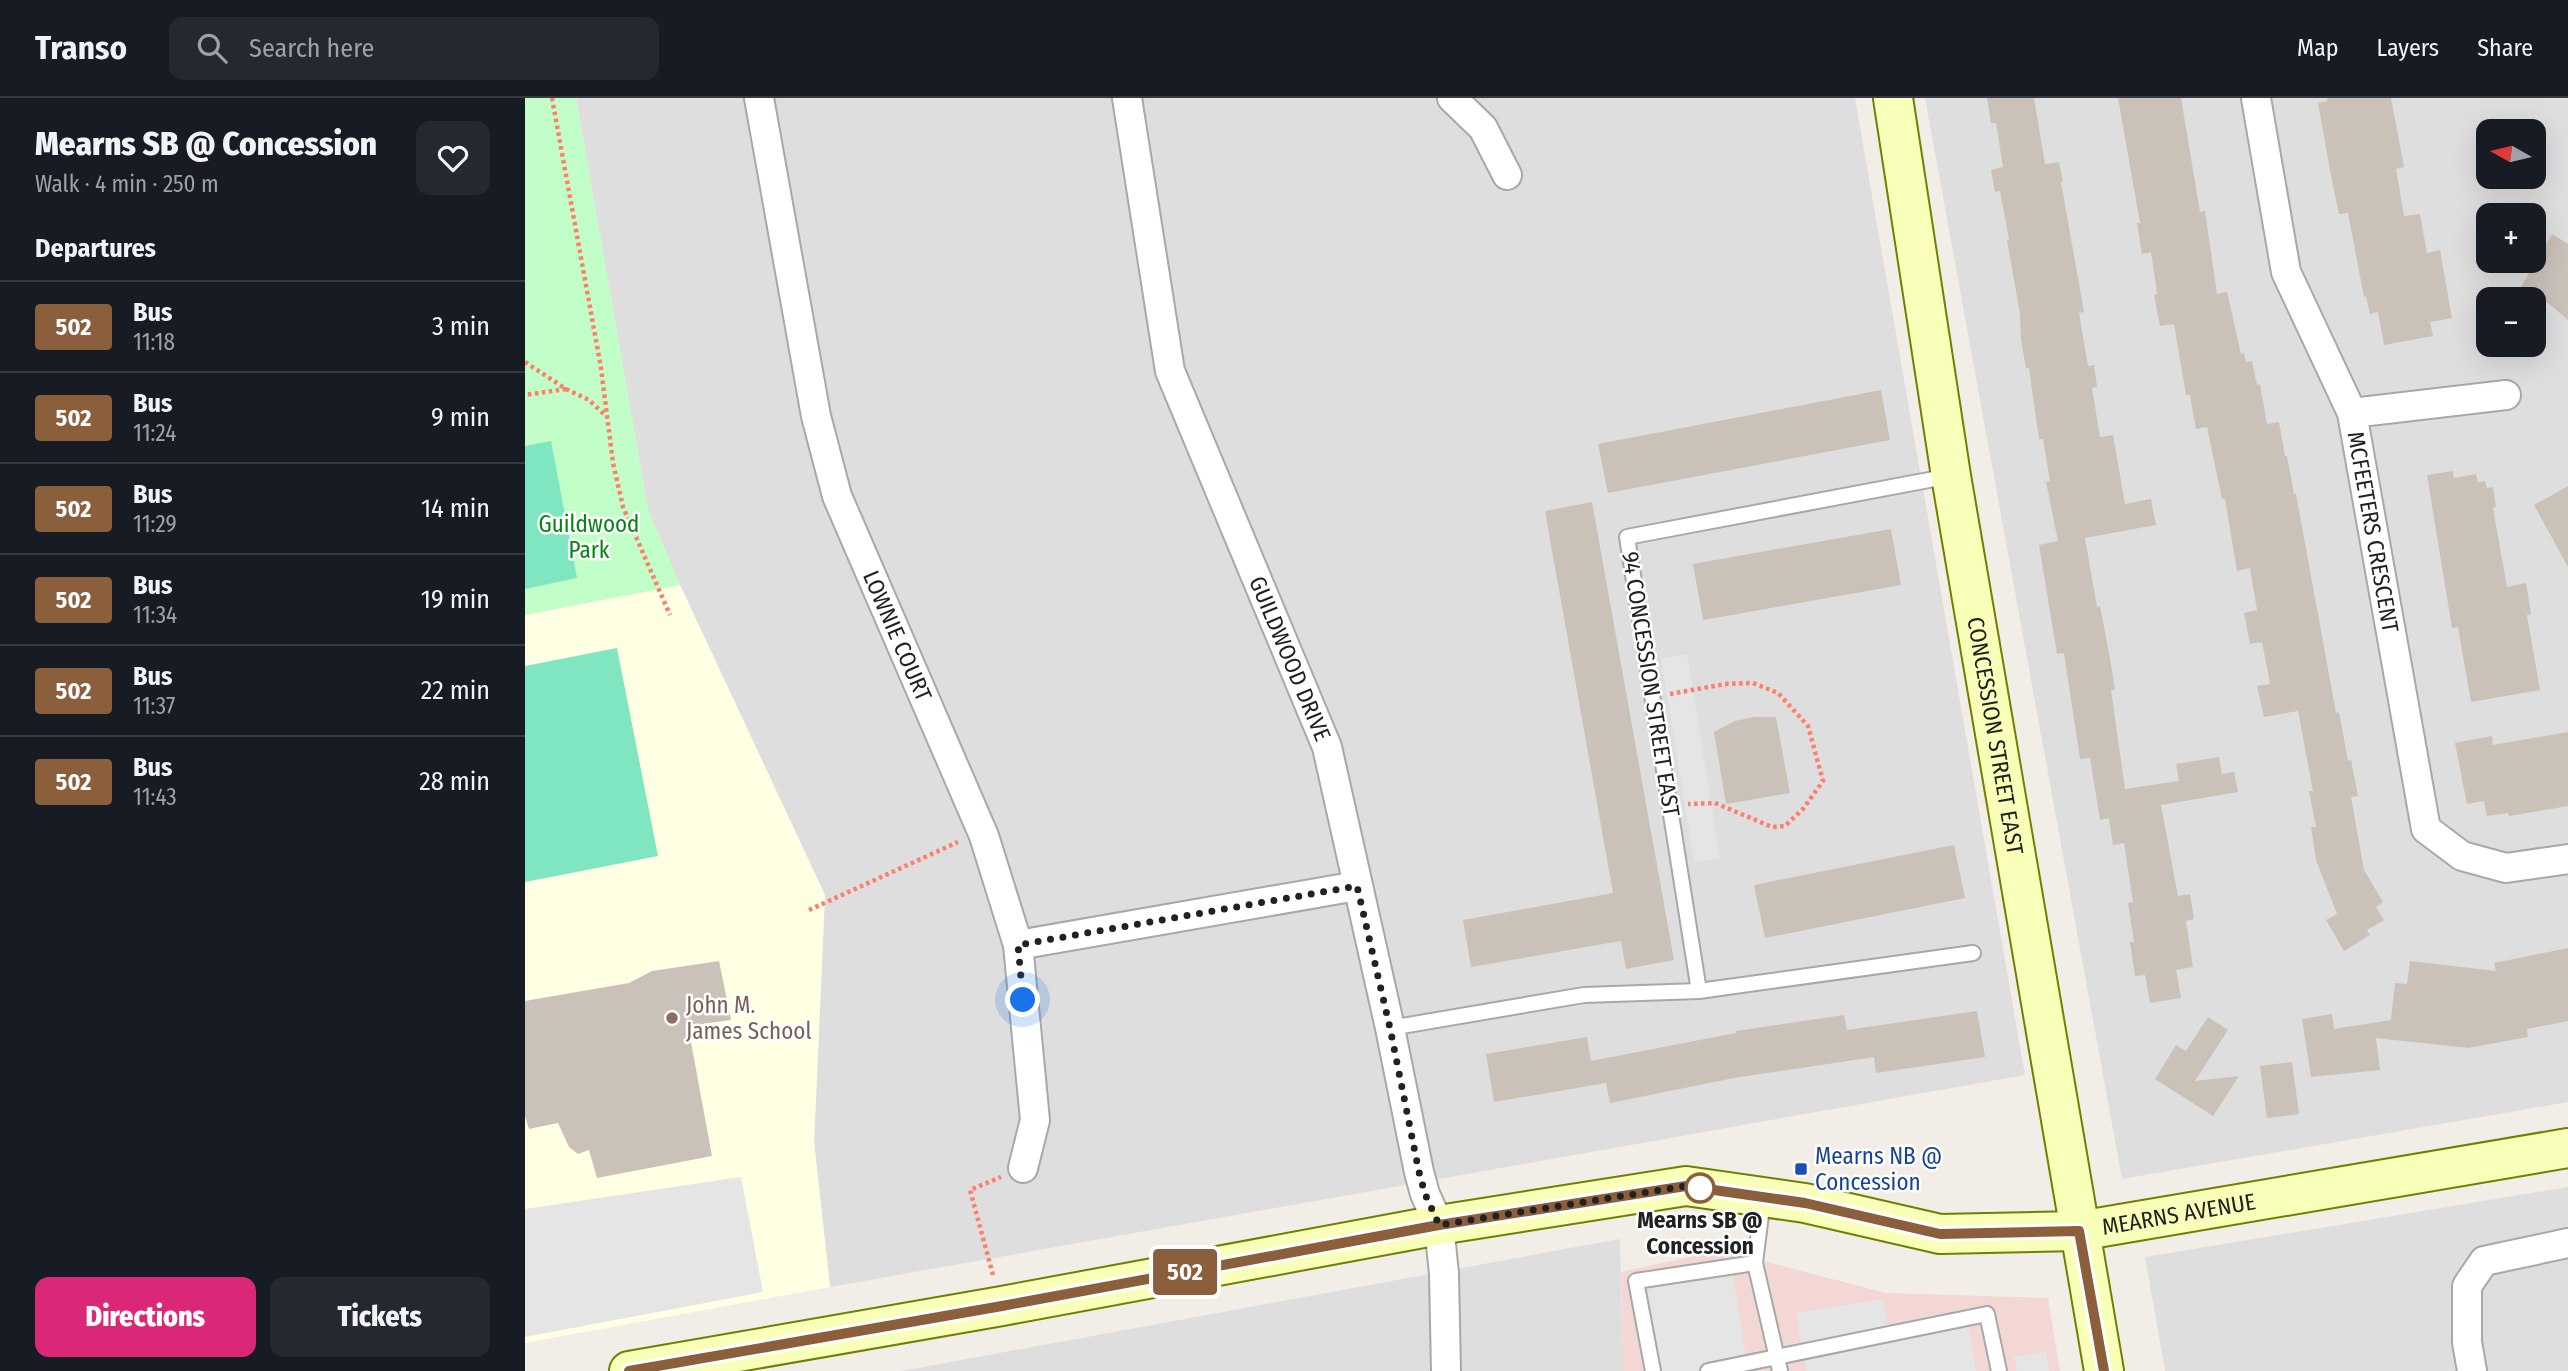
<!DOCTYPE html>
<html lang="en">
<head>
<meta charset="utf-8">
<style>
	:root { --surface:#171b24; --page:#242831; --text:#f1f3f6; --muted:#9ea1a6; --line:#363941; --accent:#db2777 }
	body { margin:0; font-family:"Fira Sans Condensed",sans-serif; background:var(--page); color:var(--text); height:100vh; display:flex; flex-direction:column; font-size:26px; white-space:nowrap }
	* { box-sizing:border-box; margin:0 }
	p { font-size:23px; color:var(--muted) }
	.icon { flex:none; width:38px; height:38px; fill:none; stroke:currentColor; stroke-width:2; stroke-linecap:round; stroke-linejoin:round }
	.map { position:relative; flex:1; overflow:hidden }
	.drawer { display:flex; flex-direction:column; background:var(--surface); width:525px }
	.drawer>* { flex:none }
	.badge { padding:0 14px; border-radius:5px; font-size:24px; line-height:46px }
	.needle { width:46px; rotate:278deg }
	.controls { position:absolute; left:1951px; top:21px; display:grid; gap:14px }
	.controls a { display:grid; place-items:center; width:70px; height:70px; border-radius:14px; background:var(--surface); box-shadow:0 7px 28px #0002; font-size:35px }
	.you { position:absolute; width:35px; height:35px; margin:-18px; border:5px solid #fff; border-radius:50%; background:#1a73e8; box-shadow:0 0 0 10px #1a73e833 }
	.map>.badge { position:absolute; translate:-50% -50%; box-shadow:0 0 0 4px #fff }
	h2 { padding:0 35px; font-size:26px; line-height:63px }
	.round { display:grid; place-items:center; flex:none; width:74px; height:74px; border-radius:14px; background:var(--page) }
	.overview { display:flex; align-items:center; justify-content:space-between; height:119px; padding:0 35px }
	h1 { font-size:33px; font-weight:800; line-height:52px }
	.cta { display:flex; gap:14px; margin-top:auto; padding:14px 35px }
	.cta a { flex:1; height:80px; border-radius:14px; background:var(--accent); color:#fff; font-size:28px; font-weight:800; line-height:80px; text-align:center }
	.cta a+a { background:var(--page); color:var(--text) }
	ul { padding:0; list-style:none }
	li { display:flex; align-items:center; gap:21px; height:91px; padding:0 35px; border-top:2px solid var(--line) }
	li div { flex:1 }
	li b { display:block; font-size:26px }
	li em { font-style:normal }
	li .badge { min-width:77px; font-weight:700; text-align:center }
	header { display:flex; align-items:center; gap:42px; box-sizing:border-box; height:98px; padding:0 35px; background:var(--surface); border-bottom:2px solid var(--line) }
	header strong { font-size:33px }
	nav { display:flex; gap:38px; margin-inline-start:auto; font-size:24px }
	.search { width:490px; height:63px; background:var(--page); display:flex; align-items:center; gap:18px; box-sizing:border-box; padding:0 24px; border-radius:14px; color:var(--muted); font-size:26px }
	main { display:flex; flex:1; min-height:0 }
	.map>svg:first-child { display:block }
	.residential { fill:#dfdede; fill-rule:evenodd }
	.commercial { fill:#f3d7d5 }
	.education { fill:#feffe3 }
	.park { fill:#c2fec8 }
	.pitch { fill:#7fe6c1 }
	.parking { fill:#e5e5e5 }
	.building { fill:#cac1b9 }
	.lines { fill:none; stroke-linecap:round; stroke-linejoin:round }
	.lane-casing { stroke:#a8a8a8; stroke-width:18 }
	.street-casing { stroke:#a8a8a8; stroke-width:32 }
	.secondary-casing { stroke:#6f8000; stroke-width:42 }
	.path { stroke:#ff7d6b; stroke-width:4.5; stroke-dasharray:3.5 3.5; stroke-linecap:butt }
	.lane { stroke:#fff; stroke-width:14 }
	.street { stroke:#fff; stroke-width:28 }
	.secondary { stroke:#f9feb8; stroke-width:38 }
	.line-casing { stroke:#fff; stroke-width:16 }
	.line { stroke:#8b5e3c; stroke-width:10 }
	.walk { stroke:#212121; stroke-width:7; stroke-dasharray:0 12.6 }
	.education-dot { fill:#8d6e63; stroke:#fff; stroke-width:2.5 }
	.transit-dot { fill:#1a4fb4; stroke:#fff; stroke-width:2.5 }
	.stop-dot { fill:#fff; stroke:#8b5e3c; stroke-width:3.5 }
	.labels { text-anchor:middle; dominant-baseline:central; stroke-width:5; stroke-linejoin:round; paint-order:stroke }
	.park-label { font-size:23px; fill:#048511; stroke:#fff }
	.street-label { font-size:23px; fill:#212121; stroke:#fff }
	.education-label { font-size:23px; fill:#785e54; stroke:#fff; text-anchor:start }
	.transit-label { font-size:23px; fill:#164399; stroke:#fff; text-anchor:start }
	.stop-label { font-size:23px; font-weight:bold; fill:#212121; stroke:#fff }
</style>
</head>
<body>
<header>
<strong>Transo</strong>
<div class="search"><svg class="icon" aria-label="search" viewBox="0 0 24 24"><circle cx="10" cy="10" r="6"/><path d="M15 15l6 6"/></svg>Search here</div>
<nav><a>Map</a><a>Layers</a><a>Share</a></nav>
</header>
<main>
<section class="drawer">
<div class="overview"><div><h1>Mearns SB @ Concession</h1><p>Walk · 4 min · 250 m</p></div><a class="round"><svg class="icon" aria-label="heart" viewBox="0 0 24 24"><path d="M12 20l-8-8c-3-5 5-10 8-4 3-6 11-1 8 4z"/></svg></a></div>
<h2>Departures</h2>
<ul>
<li><span class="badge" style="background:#8b5e3c;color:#fff">502</span><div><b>Bus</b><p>11:18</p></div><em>3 min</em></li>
<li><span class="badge" style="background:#8b5e3c;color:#fff">502</span><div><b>Bus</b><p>11:24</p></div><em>9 min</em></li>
<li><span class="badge" style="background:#8b5e3c;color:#fff">502</span><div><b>Bus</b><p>11:29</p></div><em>14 min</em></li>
<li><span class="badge" style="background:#8b5e3c;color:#fff">502</span><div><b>Bus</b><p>11:34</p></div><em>19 min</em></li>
<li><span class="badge" style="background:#8b5e3c;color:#fff">502</span><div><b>Bus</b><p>11:37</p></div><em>22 min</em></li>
<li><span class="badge" style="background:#8b5e3c;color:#fff">502</span><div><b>Bus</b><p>11:43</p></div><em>28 min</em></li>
</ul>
<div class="cta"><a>Directions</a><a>Tickets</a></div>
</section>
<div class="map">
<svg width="2043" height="1273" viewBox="0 0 2043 1273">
	<rect width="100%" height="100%" fill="#f2eee7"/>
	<g class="residential">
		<polygon points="51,0 1330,0 1500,977 305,1189 289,1044 300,797 155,487 123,412"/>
		<path d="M 1400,0 L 2043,0 L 2043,1004 L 1597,1081 ZM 1964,33 L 2009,33 L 2009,79 L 1964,79 ZM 1964,117 L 2009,117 L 2009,163 L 1964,163 ZM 1964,201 L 2009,201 L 2009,247 L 1964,247 Z"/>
		<polygon points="2043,1089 2043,1273 1640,1273 1620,1159"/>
		<polygon points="1095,1141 1098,1273 376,1273"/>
	</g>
	<polygon class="commercial" points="1196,1152 1361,1195 1523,1200 1535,1273 1098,1273 1096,1174"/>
	<polygon class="education" points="155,487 300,797 289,1044 305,1189 0,1245 0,517"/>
	<polygon class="park" points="0,0 51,0 123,412 155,487 0,517"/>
	<g class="pitch">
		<polygon points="26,343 52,480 0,491 0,348"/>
		<polygon points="92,550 133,758 0,784 0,568"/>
	</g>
	<g class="parking">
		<polygon points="1162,556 1195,760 1169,764 1136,560"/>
		<polygon points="216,1079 238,1194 0,1239 0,1111"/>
		<polygon points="1206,1165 1222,1265 1170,1273 1118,1273 1111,1183"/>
		<polygon points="1358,1201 1364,1236 1442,1223 1451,1273 1281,1273 1271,1215"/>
		<polygon points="1521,1253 1524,1273 1489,1273 1492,1272 1489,1259"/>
	</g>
	<g class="building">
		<polygon points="1462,0 1509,0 1520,66 1534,64 1538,84 1536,84 1559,214 1554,215 1563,268 1569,267 1572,289 1567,290 1575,339 1588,337 1600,406 1626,401 1631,427 1560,440 1572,509 1575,508 1586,566 1590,592 1586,592 1600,691 1654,683 1651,666 1694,659 1697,676 1709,674 1713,694 1636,707 1653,798 1665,796 1669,821 1661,823 1668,869 1651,872 1656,900 1625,905 1620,877 1610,878 1605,844 1609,844 1603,805 1608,804 1599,745 1588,747 1584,720 1575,722 1565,660 1555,661 1539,555 1532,556 1514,447 1533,443 1521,384 1525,383 1518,341 1514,341 1504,270 1501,270 1496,242 1495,216 1482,142 1484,141 1475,93 1470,94 1466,72 1478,69 1471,25 1466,25"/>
		<polygon points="1593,0 1656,0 1675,114 1680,113 1692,196 1702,194 1716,256 1719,255 1721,264 1727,263 1732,287 1735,286 1742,326 1754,324 1760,358 1762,358 1769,396 1771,396 1811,615 1814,614 1823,663 1826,662 1833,698 1826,699 1839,772 1858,804 1851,809 1859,822 1842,832 1845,837 1819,853 1801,822 1812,816 1791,762 1786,729 1791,729 1784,693 1788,693 1773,613 1739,619 1732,588 1745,586 1737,544 1725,546 1719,515 1732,512 1725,470 1712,473 1700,401 1697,401 1682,329 1671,331 1665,297 1661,297 1649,226 1635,228 1629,197 1632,196 1626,154 1617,156 1612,125 1615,125"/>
		<polygon points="1802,0 1866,0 1879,69 1871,71 1879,118 1895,116 1902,155 1915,152 1927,220 1905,224 1908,238 1859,247 1853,214 1845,216 1841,198 1839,199 1823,115 1814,116 1808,88 1793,5 1802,3"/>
		<polygon points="2027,136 2043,146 2043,222 2022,204 2019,209 2009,201 1993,194"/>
		<polygon points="1356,292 1365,342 1083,395 1073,346"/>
		<polygon points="1928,373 1929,380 1951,376 1953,384 1960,383 1962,390 1968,389 1971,409 1968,410 1982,489 2001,485 2006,516 2002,517 2015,592 1946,604 1933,529 1927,530 1902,377"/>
		<polygon points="2043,388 2043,469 2009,407"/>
		<polygon points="1067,404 1149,862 1101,871 1096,843 946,869 938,822 1088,795 1020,413"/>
		<polygon points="1366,431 1376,487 1178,522 1168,466"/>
		<polygon points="1229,619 1251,619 1265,695 1201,706 1189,634 1210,623"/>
		<polygon points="2043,634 2043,708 1984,718 1983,715 1962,718 1959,703 1942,706 1930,645 1967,638 1968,647"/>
		<polygon points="1429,747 1440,800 1240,840 1229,787"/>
		<polygon points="2043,850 2043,923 2002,931 2003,939 1943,950 1851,940 1855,972 1786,979 1777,921 1807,916 1809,931 1866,922 1870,885 1882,886 1885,863 1971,873 1969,865"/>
		<polygon points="194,863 206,922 163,928 187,1058 72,1080 64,1052 53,1056 44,1049 33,1025 4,1031 0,1018 0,903 104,885 127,873"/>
		<polygon points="1452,913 1460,959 1351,975 1349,959 1209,980 1085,1005 1081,985 969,1004 961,956 1062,939 1066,963 1211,935 1211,933 1319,917 1322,932"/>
		<polygon points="1683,919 1703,932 1670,983 1714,978 1688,1018 1630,981 1651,947 1661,953"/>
		<polygon points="1767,964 1774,1016 1742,1020 1735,968"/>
	</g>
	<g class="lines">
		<g class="lane-casing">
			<g id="lane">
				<polyline points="1174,893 1102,439 1425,378"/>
				<polyline points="865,930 1059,897 1174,893 1448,855"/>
				<polyline points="1230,1165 1238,1101"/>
				<polyline points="1128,1273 1111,1183 1230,1165 1255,1273"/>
				<polyline points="1183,1273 1462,1216 1474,1273"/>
			</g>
		</g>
		<g class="street-casing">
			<g id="street">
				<path id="s1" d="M 234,0 L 291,318 L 312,398 L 459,738 L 493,847 L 510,1022 L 498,1070"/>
				<path id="s2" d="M 602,0 L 645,273 L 802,649 L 865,930 L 894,1074 L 900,1096 L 914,1127 L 919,1176 L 921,1273"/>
				<polyline points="927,0 958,30 982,77"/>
				<path id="s3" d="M 1731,0 L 1761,174 L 1827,315 L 1901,731 L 1937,758 L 1981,770 L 2043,761"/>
				<polyline points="1827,315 1981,297"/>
				<polyline points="493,847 832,788"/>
				<polyline points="1947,1273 1942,1244 1942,1188 1959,1163 2043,1145"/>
			</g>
		</g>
		<g class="secondary-casing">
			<g id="secondary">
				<path id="s4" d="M 1368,0 L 1426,378 L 1579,1273"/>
				<path id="s5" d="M 104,1273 L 477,1208 L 914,1127 L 1161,1088 L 1280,1105 L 1415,1136 L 1554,1133 L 2043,1050"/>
			</g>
		</g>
		<g class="path">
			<polyline points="27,0 76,270 88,365 98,409 145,517"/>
			<polyline points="0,264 41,291 0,297"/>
			<polyline points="41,291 64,302 81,318"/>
			<polyline points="1145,596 1200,586 1228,585 1253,595 1283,628 1298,683 1278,711 1260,728 1247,729 1190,705 1163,706"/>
			<polyline points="284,812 433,744"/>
			<polyline points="468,1177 445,1092 476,1079"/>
		</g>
		<use href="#lane" class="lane"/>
		<use href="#street" class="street"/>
		<use href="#secondary" class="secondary"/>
	</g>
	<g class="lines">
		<g class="line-casing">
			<polyline id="line" points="104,1273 477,1208 914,1127 1161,1088 1280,1105 1415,1136 1554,1133 1579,1273"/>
		</g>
		<use href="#line" class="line"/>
		<polyline class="walk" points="498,902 493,847 832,788 865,930 894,1074 900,1096 914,1127 1161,1088 1187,1091 1175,1090"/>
	</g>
	<circle class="education-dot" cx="147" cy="920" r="7"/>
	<rect class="transit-dot" x="1269" y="1064" width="14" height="14" rx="3.5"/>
	<circle class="stop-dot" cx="1175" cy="1090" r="14"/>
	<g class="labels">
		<g class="park-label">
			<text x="64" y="426">Guildwood<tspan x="64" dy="26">Park</tspan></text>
		</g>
		<g class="street-label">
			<text stroke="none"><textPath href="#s3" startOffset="453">MCFEETERS CRESCENT</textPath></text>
			<text stroke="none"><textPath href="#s1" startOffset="558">LOWNIE COURT</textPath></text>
			<text stroke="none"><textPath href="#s2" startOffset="588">GUILDWOOD DRIVE</textPath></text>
			<text transform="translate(1126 586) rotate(81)">94 CONCESSION STREET EAST</text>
			<text stroke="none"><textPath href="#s4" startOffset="646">CONCESSION STREET EAST</textPath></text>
			<text stroke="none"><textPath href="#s5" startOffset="1572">MEARNS AVENUE</textPath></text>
		</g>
		<g class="education-label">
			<text x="161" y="907">John M.<tspan x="161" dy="26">James School</tspan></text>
		</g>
		<g class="transit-label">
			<text x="1290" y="1058">Mearns NB @<tspan x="1290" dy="26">Concession</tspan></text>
		</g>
		<g class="stop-label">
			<text x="1175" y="1122">Mearns SB @<tspan x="1175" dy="26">Concession</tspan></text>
		</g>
	</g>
</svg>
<div class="controls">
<a><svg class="needle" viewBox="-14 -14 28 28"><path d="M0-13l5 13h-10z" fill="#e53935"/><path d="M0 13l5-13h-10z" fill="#9ea1a6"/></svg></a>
<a>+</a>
<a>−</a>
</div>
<div class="you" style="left:498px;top:902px"></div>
<b class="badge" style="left:660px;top:1174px;background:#8b5e3c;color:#fff">502</b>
</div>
</main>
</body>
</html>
